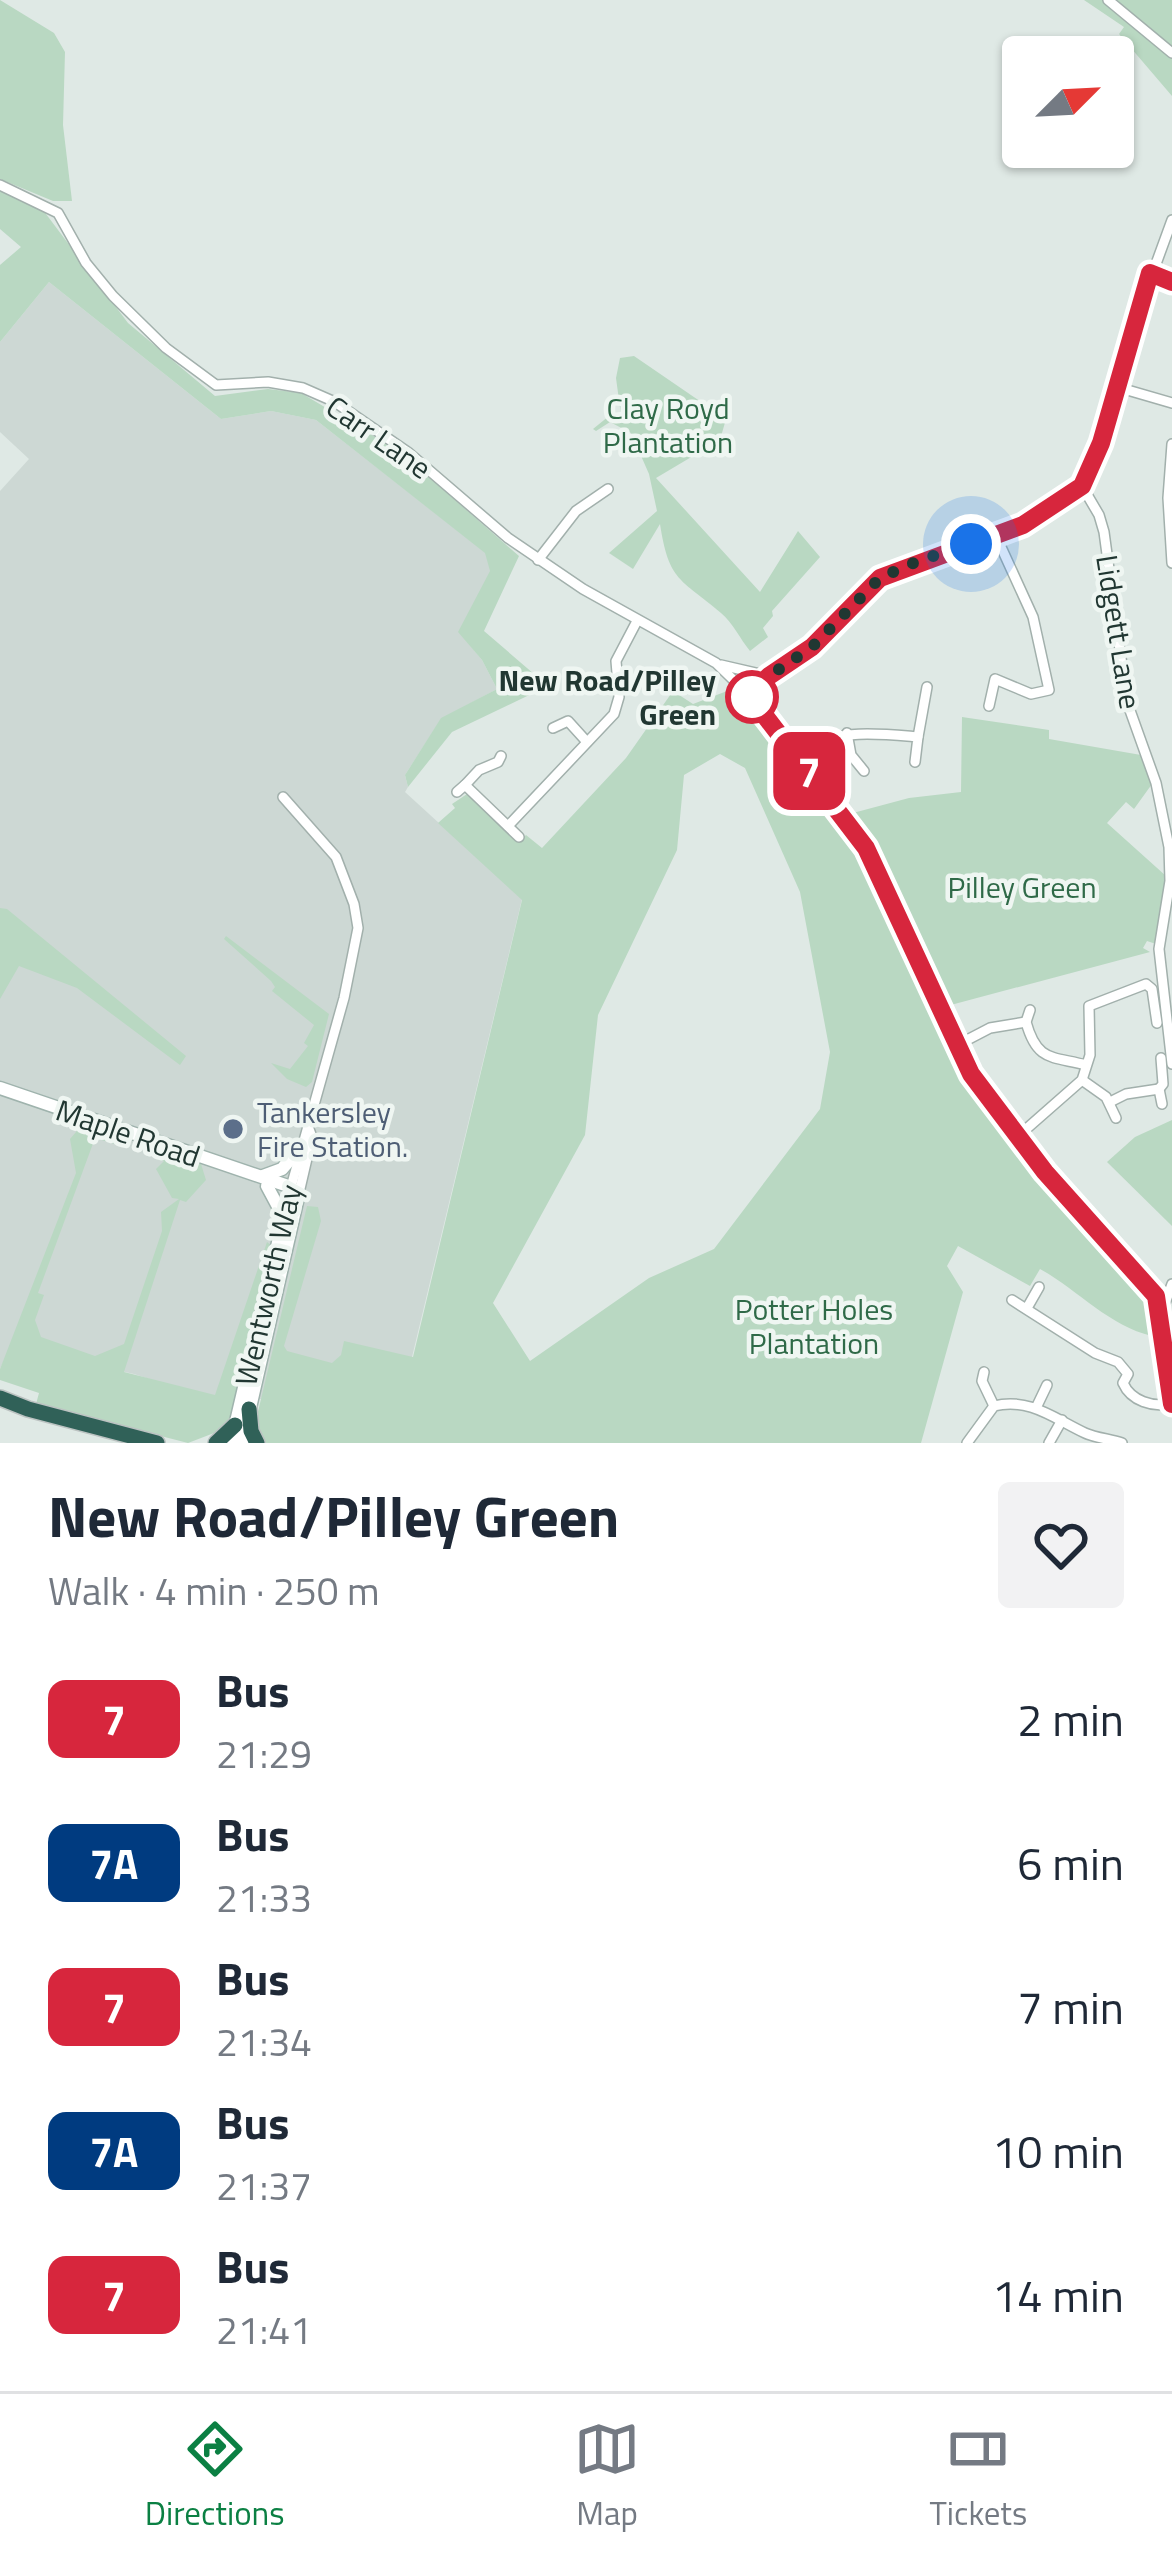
<!DOCTYPE html>
<html lang="en">
<head>
<meta charset="utf-8">
<style>
	:root { --surface:#fff; --page:#f2f2f3; --text:#1f2937; --muted:#747a83; --line:#e0e1e3; --accent:#0b8043 }
	body { margin:0; font-family:"Titillium Web",sans-serif; background:var(--page); color:var(--text); height:100vh; display:flex; flex-direction:column; font-size:45px; white-space:nowrap }
	* { box-sizing:border-box; margin:0 }
	p { font-size:39px; color:var(--muted) }
	.icon { flex:none; width:66px; height:66px; fill:none; stroke:currentColor; stroke-width:2; stroke-linecap:round; stroke-linejoin:round }
	.map { position:relative; height:1443px; overflow:hidden }
	.side { display:flex; flex-direction:column; background:var(--surface); flex:1 }
	.side>* { flex:none }
	.badge { padding:0 24px; border-radius:18px; font-size:42px; line-height:78px }
	.needle { width:78px; rotate:66deg }
	.tools { position:absolute; left:1002px; top:36px; display:grid; gap:24px }
	.tools a { display:grid; place-items:center; width:132px; height:132px; border-radius:12px; background:var(--surface); box-shadow:0 3px 9px #0004; font-size:60px }
	.you { position:absolute; width:60px; height:60px; margin:-30px; border:9px solid #fff; border-radius:50%; background:#1a73e8; box-shadow:0 0 0 18px #1a73e833 }
	.map>.badge { position:absolute; translate:-50% -50%; box-shadow:0 0 0 6px #fff }
	.round { display:grid; place-items:center; flex:none; width:126px; height:126px; border-radius:12px; background:var(--page) }
	.head { display:flex; align-items:center; justify-content:space-between; height:204px; padding:0 48px }
	h1 { font-size:57px; font-weight:700; line-height:90px }
	ul { padding:0; list-style:none }
	li { display:flex; align-items:center; gap:36px; height:144px; padding:0 48px }
	li div { flex:1 }
	li b { display:block; font-size:45px }
	li em { font-style:normal }
	li .badge { min-width:132px; font-weight:700; text-align:center }
	.tabs { display:flex; justify-content:space-around; align-items:center; height:168px; border-top:3px solid var(--line); background:var(--surface); font-size:33px; color:var(--muted) }
	.tabs a { display:grid; justify-items:center; gap:6px }
	.tabs .on { color:var(--accent) }
	.map>svg:first-child { display:block }
	.built { fill:#cdd8d4 }
	.green { fill:#b9d8c2; fill-rule:evenodd }
	.lines { fill:none; stroke-linecap:round; stroke-linejoin:round }
	.stream { stroke:#8abeca; stroke-width:3 }
	.street-casing { stroke:#a2b0ac; stroke-width:12 }
	.secondary-casing { stroke:#9fb3ad; stroke-width:15 }
	.highway-casing { stroke:#bcc3c2; stroke-width:18 }
	.street { stroke:#fff; stroke-width:9 }
	.secondary { stroke:#fff; stroke-width:12 }
	.highway { stroke:#306158; stroke-width:15 }
	.line-casing { stroke:#fff; stroke-width:27 }
	.line { stroke:#d7263d; stroke-width:18 }
	.walk { stroke:#213732; stroke-width:12; stroke-dasharray:0 21.6 }
	.stop-dot { fill:#fff; stroke:#d7263d; stroke-width:6 }
	.service-dot { fill:#5c6f8a; stroke:#eff6f2; stroke-width:4.5 }
	.labels { text-anchor:middle; dominant-baseline:central; stroke-width:9; stroke-linejoin:round; paint-order:stroke }
	.park-label { font-size:30px; fill:#2f6a48; stroke:#eff6f2 }
	.street-label { font-size:30px; fill:#213732; stroke:#eff6f2 }
	.stop-label { font-size:30px; font-weight:bold; fill:#213732; stroke:#eff6f2; text-anchor:end }
	.service-label { font-size:30px; fill:#4e5e75; stroke:#eff6f2; text-anchor:start }
</style>
</head>
<body>
<div class="map">
<svg width="1172" height="1443" viewBox="0 0 1172 1443">
	<rect width="100%" height="100%" fill="#dfe9e5"/>
	<polygon class="built" points="49,282 221,419 271,411 316,420 486,553 491,571 459,632 482,660 497,689 441,719 405,775 408,787 405,792 522,899 399,1411 273,1398 220,1402 134,1374 11,1346 0,1369 0,491 29,459 0,432 0,342"/>
	<g class="green">
		<polygon points="0,0 54,33 65,52 63,125 72,201 53,201 0,179"/>
		<polygon points="1084,0 1172,0 1172,96 1119,34 1124,27"/>
		<polygon points="0,191 43,210 128,323 215,396 268,389 301,393 399,451 519,556 484,631 548,686 452,732 408,787 405,775 441,718 497,689 482,660 458,632 490,571 485,553 316,420 271,411 221,419 49,282 0,342 0,265 21,247 0,229"/>
		<path d="M 634,356 L 726,419 L 720,440 L 656,478 L 760,592 L 798,531 L 820,557 L 772,611 L 773,616 L 763,628 L 768,637 L 750,651 C 740,639 733,623 721,613 C 680,578 669,582 660,524 L 633,569 L 609,553 L 657,511 L 649,474 L 631,433 L 610,422 L 596,431 L 593,429 L 609,416 L 621,415 L 616,378 L 620,358 Z"/>
		<path d="M 735,688 L 838,817 L 909,798 L 961,792 L 962,717 L 1049,730 L 1049,739 L 1141,755 L 1152,784 L 1134,809 L 1126,802 L 1107,823 L 1166,876 L 1156,944 L 1147,941 L 1143,948 L 1150,952 L 947,1006 L 938,1012 C 973,1098 1025,1158 1085,1227 C 1105,1250 1137,1268 1150,1294 C 1160,1312 1157,1338 1160,1359 L 1152,1336 C 1109,1326 1078,1290 1040,1269 L 1030,1286 L 958,1246 L 947,1266 L 963,1292 L 921,1443 L 264,1443 L 258,1433 L 256,1420 L 307,1206 L 318,1207 L 321,1221 L 284,1346 L 287,1351 L 332,1363 L 341,1355 L 344,1341 L 413,1357 L 522,900 L 438,823 L 455,808 L 452,804 L 467,794 L 518,842 L 526,835 L 542,848 L 626,758 L 673,691 L 693,704 ZM 720,754 L 745,768 L 800,892 L 830,1052 L 820,1109 L 714,1249 L 649,1278 L 530,1361 L 493,1303 L 585,1135 L 598,1015 L 677,850 L 684,775 Z"/>
		<polygon points="0,908 7,909 186,1056 180,1065 77,988 19,966 0,999"/>
		<polygon points="226,936 329,1014 312,1082 306,1087 287,1079 271,1063 290,1069 308,1046 304,1043 314,1025 272,991 275,987 271,981 224,939"/>
		<polygon points="1172,1120 1172,1226 1107,1162 1135,1137"/>
		<polygon points="82,1125 125,1147 95,1138 38,1293 44,1295 35,1320 41,1337 95,1356 124,1344 162,1231 161,1212 179,1199 172,1198 156,1169 164,1161 156,1159 151,1151 201,1164 206,1180 186,1202 180,1200 124,1372 215,1395 267,1242 272,1246 235,1425 188,1443 36,1404 39,1393 0,1380 0,1369 76,1173 70,1139"/>
	</g>
	<g class="lines">
		<polyline class="stream" points="1167,1324 1172,1329"/>
		<g class="street-casing">
			<g id="street">
				<polyline points="1108,0 1172,53"/>
				<polyline points="0,185 58,213 86,263 113,296 166,348 216,385 268,382 303,388 335,402 409,453 508,538 583,589 716,663 749,695 865,848 971,1074 1045,1172 1156,1296 1172,1404"/>
				<polyline points="1150,273 1172,282"/>
				<polyline points="1117,387 1172,403"/>
				<polyline points="1172,444 1168,498 1172,563"/>
				<polyline points="1082,486 1099,515 1104,532 1127,702 1156,783 1169,847 1170,881 1159,949 1172,1064"/>
				<polyline points="538,560 576,511 608,489"/>
				<polyline points="721,665 769,676"/>
				<polyline points="749,695 769,676 813,647 880,578 1023,525 1056,506 1088,480 1107,425 1129,338 1172,220"/>
				<polyline points="989,706 995,679 1031,694 1049,690 1033,617 996,536"/>
				<polyline points="553,728 568,721 587,742"/>
				<polyline points="847,733 851,755 864,771"/>
				<polyline points="918,737 927,687"/>
				<path d="M 797,755 C 836,728 872,733 918,737 L 915,762"/>
				<polyline points="465,785 479,770 498,762 501,756"/>
				<polyline points="457,792 465,785 519,837"/>
				<polyline points="283,797 336,857 354,904 358,928 344,998 291,1187"/>
				<polyline points="508,826 614,714 619,697 616,661 637,621"/>
				<path d="M 1030,1010 L 1026,1022 C 1037,1062 1052,1056 1086,1065"/>
				<polyline points="967,1040 990,1028 1026,1022"/>
				<polyline points="1082,1080 1106,1097 1116,1118"/>
				<polyline points="1159,1089 1163,1084 1161,1058"/>
				<polyline points="1110,1102 1126,1094 1159,1089 1162,1104"/>
				<polyline points="1017,1137 1082,1080 1090,1055 1089,1006 1146,984 1152,989 1157,1023"/>
				<polyline points="299,1193 312,1137 309,1129"/>
				<path d="M 1012,1300 L 1095,1353 L 1118,1362 L 1128,1374 L 1123,1383 C 1131,1401 1153,1408 1171,1403"/>
				<polyline points="1159,1306 1164,1306 1172,1284"/>
				<polyline points="1027,1308 1039,1287"/>
				<polyline points="984,1372 982,1381 994,1406"/>
				<polyline points="1036,1408 1047,1385"/>
				<path d="M 967,1443 L 994,1406 C 1029,1397 1055,1419 1085,1433 C 1096,1438 1110,1439 1122,1443"/>
				<polyline points="1049,1443 1062,1420"/>
			</g>
		</g>
		<g class="secondary-casing">
			<g id="secondary">
				<polyline points="0,1088 291,1187 299,1193"/>
				<polyline points="263,1176 282,1169 299,1149"/>
				<polyline points="267,1186 282,1214"/>
				<polyline points="231,1443 291,1187"/>
				<polyline points="242,1443 299,1193"/>
			</g>
		</g>
		<g class="highway-casing">
			<g id="highway">
				<polyline points="0,1398 28,1409 157,1443"/>
				<polyline points="249,1409 251,1431 257,1443"/>
				<polyline points="216,1443 235,1425"/>
			</g>
		</g>
		<use href="#street" class="street"/>
		<use href="#secondary" class="secondary"/>
		<use href="#highway" class="highway"/>
	</g>
	<g class="lines">
		<g class="line-casing">
			<polyline id="line" points="1172,282 1150,273 1101,443 1082,486 1023,525 880,578 812,647 769,676 749,695 866,848 971,1074 1045,1172 1156,1296 1172,1404"/>
		</g>
		<use href="#line" class="line"/>
		<polyline class="walk" points="752,697 749,695 769,676 812,647 880,578 918,561 971,544"/>
	</g>
	<circle class="stop-dot" cx="752" cy="697" r="24"/>
	<circle class="service-dot" cx="233" cy="1129" r="12"/>
	<g class="labels">
		<g class="park-label">
			<text x="668" y="408">Clay Royd<tspan x="668" dy="34">Plantation</tspan></text>
			<text x="1022" y="887">Pilley Green</text>
			<text x="814" y="1309">Potter Holes<tspan x="814" dy="34">Plantation</tspan></text>
		</g>
		<g class="street-label">
			<text transform="translate(379 437) rotate(35)">Carr Lane</text>
			<text transform="translate(1119 632) rotate(81)">Lidgett Lane</text>
			<text transform="translate(128 1133) rotate(19)">Maple Road</text>
			<text transform="translate(268 1285) rotate(-77)">Wentworth Way</text>
		</g>
		<g class="stop-label">
			<text x="716" y="680">New Road/Pilley<tspan x="716" dy="34">Green</tspan></text>
		</g>
		<g class="service-label">
			<text x="257" y="1112">Tankersley<tspan x="257" dy="34">Fire Station.</tspan></text>
		</g>
	</g>
</svg>
<div class="tools">
<a><svg class="needle" viewBox="-14 -14 28 28"><path d="M0-13l5 13h-10z" fill="#e53935"/><path d="M0 13l5-13h-10z" fill="#747a83"/></svg></a>
</div>
<div class="you" style="left:971px;top:544px"></div>
<b class="badge" style="left:809px;top:771px;background:#d7263d;color:#fff">7</b>
</div>
<section class="side">
<div class="head"><div><h1>New Road/Pilley Green</h1><p>Walk · 4 min · 250 m</p></div><a class="round"><svg class="icon" aria-label="heart" viewBox="0 0 24 24"><path d="M12 20l-8-8c-3-5 5-10 8-4 3-6 11-1 8 4z"/></svg></a></div>
<ul>
<li><span class="badge" style="background:#d7263d;color:#fff">7</span><div><b>Bus</b><p>21:29</p></div><em>2 min</em></li>
<li><span class="badge" style="background:#003b80;color:#fff">7A</span><div><b>Bus</b><p>21:33</p></div><em>6 min</em></li>
<li><span class="badge" style="background:#d7263d;color:#fff">7</span><div><b>Bus</b><p>21:34</p></div><em>7 min</em></li>
<li><span class="badge" style="background:#003b80;color:#fff">7A</span><div><b>Bus</b><p>21:37</p></div><em>10 min</em></li>
<li><span class="badge" style="background:#d7263d;color:#fff">7</span><div><b>Bus</b><p>21:41</p></div><em>14 min</em></li>
</ul>
</section>
<nav class="tabs">
<a class="on"><svg class="icon" aria-label="directions" viewBox="0 0 24 24"><path d="M12 3l9 9-9 9-9-9zM9 14v-3h6M13 9l2 2-2 2"/></svg>Directions</a>
<a><svg class="icon" aria-label="map" viewBox="0 0 24 24"><path d="M3 6l6-2 6 2 6-2v14l-6 2-6-2-6 2zM9 4v14M15 6v14"/></svg>Map</a>
<a><svg class="icon" aria-label="tickets" viewBox="0 0 24 24"><path d="M3 7h18v10H3zM15 7v10"/></svg>Tickets</a>
</nav>
</body>
</html>
